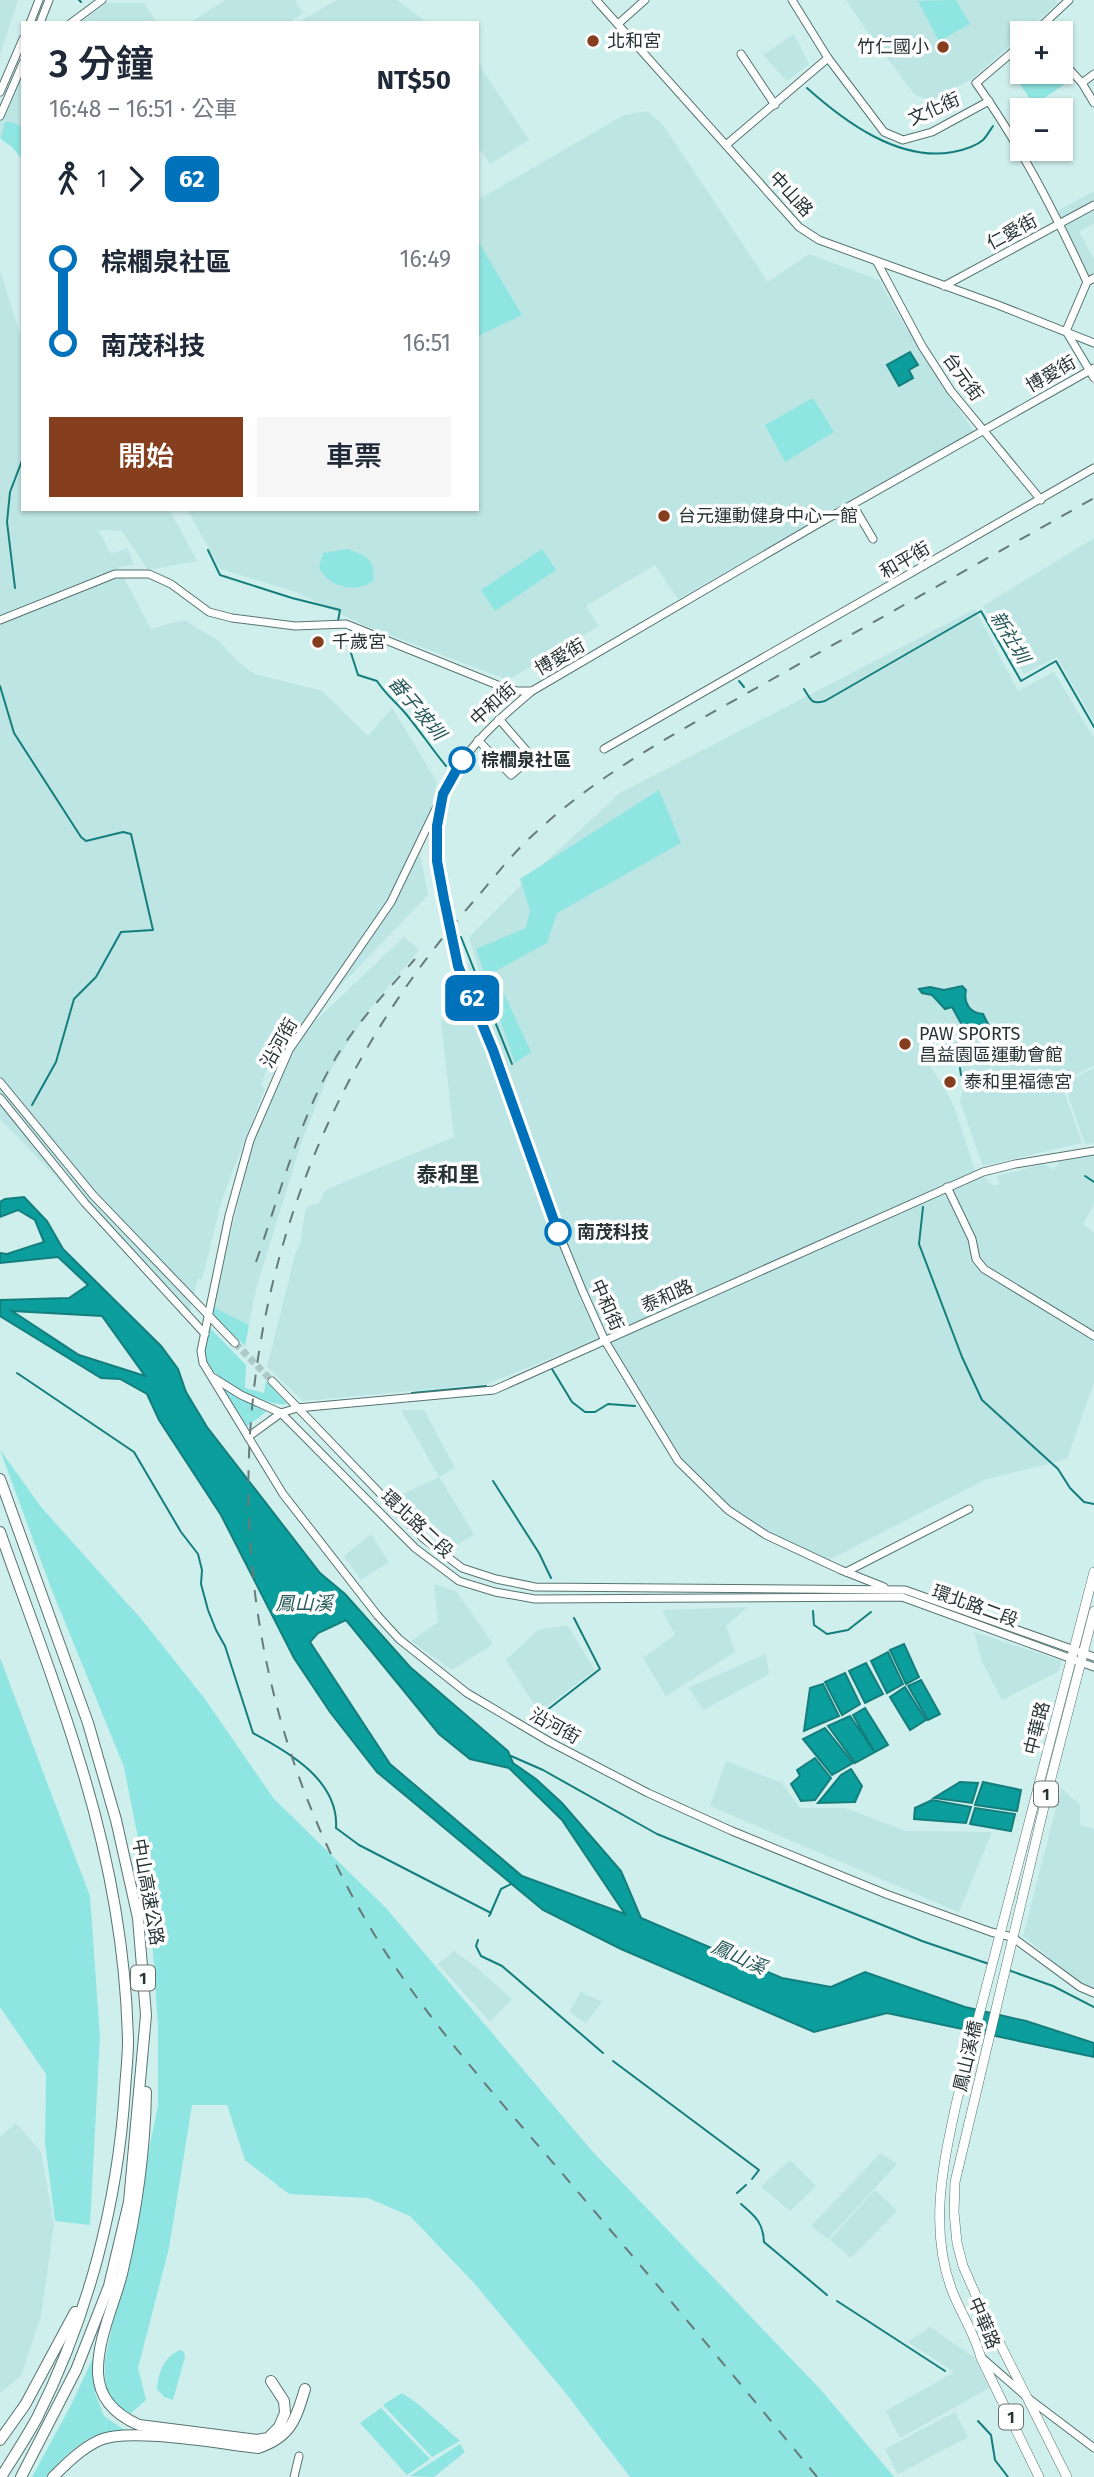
<!DOCTYPE html>
<html lang="zh-TW">
<head>
<meta charset="utf-8">
<style>
	:root { --surface:#fff; --page:#f6f6f7; --text:#1f2937; --muted:#747a83; --accent:#863f1e }
	body { margin:0; font-family:"Fira Sans","Noto Sans TC",sans-serif; background:var(--page); color:var(--text); height:100vh; display:flex; flex-direction:column; font-size:26px; white-space:nowrap }
	* { box-sizing:border-box; margin:0 }
	p { font-size:23px; color:var(--muted) }
	.icon { flex:none; width:38px; height:38px; fill:none; stroke:currentColor; stroke-width:2; stroke-linecap:round; stroke-linejoin:round }
	.map { position:relative; flex:1; overflow:hidden }
	.side { position:absolute; left:21px; top:21px; width:458px; height:490px; display:flex; flex-direction:column; background:var(--surface); border-radius:0px; box-shadow:0 2px 5px #0004 }
	.side>* { flex:none }
	.badge { padding:0 14px; border-radius:10px; font-size:24px; line-height:46px }
	.tools { position:absolute; left:1010px; top:21px; display:grid; gap:14px }
	.tools a { display:grid; place-items:center; width:63px; height:63px; border-radius:0px; background:var(--surface); box-shadow:0 2px 5px #0004; font-size:35px }
	.map>.badge { position:absolute; translate:-50% -50%; box-shadow:0 0 0 4px #fff }
	.legs { display:flex; align-items:center; gap:10px; height:77px; padding:0 28px; font-size:23px }
	.legs p { margin-inline-start:auto }
	.headline { display:flex; align-items:center; justify-content:space-between; height:119px; padding:0 28px }
	h1 { font-size:38px; font-weight:600; line-height:52px }
	.cta { display:flex; gap:14px; margin-top:auto; padding:14px 28px }
	.cta a { flex:1; height:80px; border-radius:0px; background:var(--accent); color:#fff; font-size:28px; font-weight:600; line-height:80px; text-align:center }
	.cta a+a { background:var(--page); color:var(--text) }
	ul { padding:0 28px; list-style:none }
	li { display:flex; align-items:center; gap:24px; height:84px; font-size:26px }
	li i { display:grid; place-items:center; width:10px; height:100%; margin:0 9px; background:currentColor }
	li i::after { content:''; width:18px; height:18px; margin:-9px; border:5px solid; border-radius:50%; background:var(--surface) }
	li p { margin-inline-start:auto }
	li:first-child i { background:linear-gradient(#0000 50%,currentColor 0) }
	li:last-child i { background:linear-gradient(currentColor 50%,#0000 0) }
	.map>svg:first-child { display:block }
	.built { fill:#bce5e3 }
	.green { fill:#8fe5e2 }
	.water { fill:#0c9e9c; stroke:#147e7d; stroke-width:2; fill-rule:evenodd }
	.lines { fill:none; stroke-linecap:round; stroke-linejoin:round }
	.stream { stroke:#147e7d; stroke-width:2 }
	.minor-tunnel { stroke:#aecac8; stroke-width:7; stroke-dasharray:7 3.5; stroke-linecap:butt }
	.minor-casing { stroke:#567371; stroke-width:9 }
	.major-casing { stroke:#567371; stroke-width:10 }
	.highway-casing { stroke:#567371; stroke-width:12 }
	.minor { stroke:#fff; stroke-width:7 }
	.major { stroke:#fff; stroke-width:9 }
	.highway { stroke:#fff; stroke-width:10 }
	.rail { stroke:#667a79; stroke-width:2; stroke-dasharray:12 12; stroke-linecap:butt }
	.line-1-casing { stroke:#fff; stroke-width:16 }
	.line-1 { stroke:#0072bc; stroke-width:10 }
	.poi-dot { fill:#863f1e; stroke:#fff; stroke-width:2.5 }
	.stop-1-dot { fill:#fff; stroke:#0072bc; stroke-width:3.5 }
	.labels { text-anchor:middle; dominant-baseline:central; stroke-width:7; stroke-linejoin:round; paint-order:stroke }
	.shield { fill:#fff; stroke:#687171; stroke-width:2 }
	.shield-label { font-size:16px; font-weight:bold; fill:#283434 }
	.poi-label { font-size:18px; fill:#283434; stroke:#fff; text-anchor:start }
	.street-label { font-size:18px; fill:#283434; stroke:#fff }
	.stop-label { font-size:18px; font-weight:bold; fill:#283434; stroke:#fff; text-anchor:start }
	.water-label { font-size:19px; font-style:italic; fill:#275a59; stroke:#fff }
	.quarter-label { font-size:21px; font-weight:bold; fill:#283434; stroke:#fff }
</style>
</head>
<body>
<div class="map">
<svg width="1094" height="2477" viewBox="0 0 1094 2477">
	<rect width="100%" height="100%" fill="#cfefed"/>
	<g class="built">
		<polygon points="0,0 18,0 0,55"/>
		<polygon points="225,0 295,0 303,13 287,23 190,23"/>
		<polygon points="337,0 397,0 427,23 297,23"/>
		<polygon points="846,0 1055,0 1058,3 972,79 931,101 915,95 864,27"/>
		<polygon points="107,3 144,3 157,23 80,23"/>
		<polygon points="794,34 809,64 787,81 763,55"/>
		<polygon points="478,63 529,140 490,164 478,147"/>
		<polygon points="23,68 23,160 12,147 0,138 0,118"/>
		<polygon points="647,111 663,125 768,282 809,254 879,280 903,323 974,432 678,599 655,565 586,606 599,626 508,680 363,625 296,592 220,569 187,509 478,509 478,200 624,115"/>
		<polygon points="1094,191 1094,223 1079,232 1094,259 1094,275 1092,276 1085,274 1056,212"/>
		<polygon points="0,271 23,343 23,509 169,509 197,561 148,570 122,531 98,530 111,554 128,548 134,565 118,567 151,629 184,620 219,641 237,661 254,674 322,691 368,736 392,708 437,782 420,854 428,895 272,1057 261,1084 265,1089 222,1199 202,1280 198,1278 189,1315 0,1119"/>
		<polygon points="1094,538 1094,722 1057,657 1024,674 983,606"/>
		<polygon points="975,609 1018,691 1054,672 1094,738 1094,1065 1061,1083 1082,1143 983,1166 960,1102 964,1081 961,1060 958,1055 950,1051 926,1060 945,1089 955,1109 975,1170 994,1186 1000,1184 997,1176 1044,1164 1056,1171 1054,1169 1060,1161 1094,1155 1094,1204 1083,1224 1094,1233 1094,1382 1067,1459 984,1480 827,1561 765,1532 726,1505 691,1472 604,1337 487,1384 303,1401 267,1367 295,1255 300,1244 306,1207 319,1203 325,1190 454,1137 441,1021 471,959 498,1040 469,937 523,883 620,793"/>
		<polygon points="404,937 419,950 369,1010 330,1071 301,1143 256,1289 249,1325 213,1307 255,1133 294,1048 312,1024"/>
		<polygon points="1094,1068 1094,1143 1085,1144 1064,1083"/>
		<polygon points="401,1410 424,1410 455,1468 439,1477 474,1534 449,1550 394,1498 439,1477"/>
		<polygon points="371,1534 389,1562 361,1580 344,1556"/>
		<polygon points="434,1584 456,1591 493,1644 452,1670 411,1641 438,1622"/>
		<polygon points="748,1607 726,1626 735,1652 666,1696 643,1658 675,1635 662,1610"/>
		<polygon points="567,1625 595,1670 539,1712 506,1660 538,1630"/>
		<polygon points="974,1632 1062,1661 1058,1672 1002,1700 982,1662"/>
		<polygon points="766,1654 769,1674 704,1710 688,1688"/>
		<polygon points="726,1761 782,1783 800,1808 845,1808 906,1831 992,1832 959,1912 710,1806"/>
		<polygon points="1061,1788 1080,1805 1080,1825 1094,1829 1094,1990 1080,1983 1023,1936"/>
		<polygon points="454,1951 475,1966 512,1999 490,2022 438,1964"/>
		<polygon points="581,1992 602,2002 586,2023 569,2012"/>
		<polygon points="16,2123 41,2152 54,2224 41,2316 21,2376 0,2393 0,2137"/>
		<polygon points="881,2153 897,2164 828,2239 811,2226"/>
		<polygon points="790,2160 816,2186 790,2211 761,2187"/>
		<polygon points="875,2190 897,2211 851,2258 830,2240"/>
		<polygon points="930,2327 975,2358 989,2388 900,2438 886,2411 954,2372 908,2342"/>
		<polygon points="955,2412 968,2437 898,2474 885,2449"/>
	</g>
	<g class="green">
		<polygon points="956,0 970,24 939,41 918,1"/>
		<polygon points="1022,61 1022,72 1055,72 1065,84 1034,105 1011,71"/>
		<polygon points="5,122 11,122 23,127 23,160 12,147 1,139"/>
		<polygon points="478,241 522,315 478,336"/>
		<polygon points="813,398 834,432 785,462 765,425"/>
		<path d="M 347,549 C 366,555 376,560 373,581 C 356,594 329,587 319,568 L 323,553 Z"/>
		<polygon points="542,549 556,570 495,611 481,590"/>
		<polygon points="659,790 681,843 557,913 547,943 494,972 531,1052 515,1063 476,949 526,928 530,910 520,879"/>
		<polygon points="213,1307 249,1325 245,1346 212,1315"/>
		<path d="M 209,1327 L 246,1365 L 245,1388 L 264,1393 L 266,1381 L 287,1404 C 266,1407 214,1381 206,1360 C 203,1350 207,1338 209,1327 Z"/>
		<polygon points="220,1386 266,1412 246,1427"/>
		<path d="M 0,1450 L 42,1508 L 143,1621 L 205,1699 L 274,1799 L 387,1909 L 592,2151 L 822,2391 L 894,2477 L 630,2477 L 564,2391 L 474,2283 L 410,2216 L 368,2198 L 289,2194 L 245,2160 L 227,2105 L 192,2105 L 169,2248 L 138,2368 L 146,2400 L 130,2414 C 107,2398 104,2389 105,2360 L 158,2106 L 158,2027 L 149,1894 L 124,1767 L 51,1588 Z"/>
		<polygon points="0,1658 90,1896 100,2037 90,2225 55,2221 45,2143 46,2074 0,2007"/>
		<path d="M 180,2350 L 184,2352 L 185,2357 L 173,2400 L 164,2397 L 157,2389 C 158,2373 164,2357 180,2350 Z"/>
		<path d="M 94,2356 L 95,2393 L 104,2416 L 126,2431 C 119,2432 111,2431 104,2433 C 82,2437 60,2461 46,2477 L 32,2477 L 71,2405 Z"/>
		<polygon points="402,2393 418,2404 460,2441 432,2457 383,2405"/>
		<polygon points="381,2408 430,2459 407,2475 360,2423"/>
		<polygon points="460,2444 465,2452 434,2477 410,2476"/>
	</g>
	<g class="water">
		<polygon points="910,352 918,365 909,370 913,378 899,386 887,365"/>
		<path d="M 962,986 L 966,990 C 963,1003 970,1013 983,1014 L 989,1026 L 962,1025 L 952,1007 L 945,1009 L 932,995 L 922,993 L 919,989 L 930,987 L 944,990 Z"/>
		<path d="M 24,1197 L 47,1221 L 63,1249 L 161,1346 L 178,1369 L 186,1392 L 207,1427 L 320,1573 L 345,1594 L 410,1667 L 508,1751 L 513,1763 L 536,1779 L 562,1803 L 621,1871 L 641,1918 L 782,1978 L 831,1987 L 865,1972 L 965,2007 L 1026,2021 L 1094,2043 L 1094,2057 L 887,2013 L 814,2032 L 621,1949 L 543,1910 L 377,1772 L 330,1712 L 294,1658 L 221,1515 L 159,1420 L 147,1394 L 120,1379 L 101,1378 L 0,1316 L 0,1300 L 69,1298 L 88,1285 L 58,1257 L 0,1263 L 0,1253 L 7,1254 L 44,1242 L 35,1220 L 18,1210 L 0,1217 L 0,1202 L 5,1199 ZM 12,1311 L 102,1316 L 145,1376 L 79,1355 ZM 346,1620 L 439,1734 L 470,1759 L 509,1768 L 562,1820 L 625,1914 L 522,1876 L 390,1764 L 310,1642 L 318,1633 Z"/>
		<polygon points="904,1644 919,1677 906,1684 890,1650"/>
		<polygon points="888,1652 903,1684 887,1693 871,1661"/>
		<polygon points="866,1663 883,1694 865,1703 849,1671"/>
		<polygon points="845,1673 860,1704 842,1715 825,1682"/>
		<polygon points="921,1680 940,1714 928,1720 908,1686"/>
		<polygon points="823,1684 839,1716 804,1731 810,1688"/>
		<polygon points="905,1687 926,1720 910,1730 890,1697"/>
		<polygon points="865,1708 888,1745 855,1763 828,1726 850,1716 874,1751 853,1715"/>
		<polygon points="825,1728 853,1763 832,1775 803,1739"/>
		<polygon points="815,1758 831,1778 815,1800 801,1801 791,1784 800,1776 797,1770"/>
		<polygon points="851,1769 862,1786 855,1802 818,1803 841,1775"/>
		<polygon points="960,1782 978,1783 972,1803 934,1798"/>
		<polygon points="983,1782 1021,1790 1017,1811 975,1805"/>
		<polygon points="932,1800 971,1807 966,1823 914,1819 915,1808"/>
		<polygon points="975,1808 1015,1814 1011,1831 970,1824"/>
	</g>
	<g class="lines">
		<g class="stream">
			<polyline points="79,0 81,2"/>
			<path d="M 807,88 C 845,122 899,162 953,152 C 963,150 975,147 983,140 C 987,136 990,130 993,126"/>
			<polyline points="208,550 220,575 292,598 340,610 338,621"/>
			<polyline points="15,588 7,522 10,492 23,458"/>
			<path d="M 351,637 L 351,653 L 358,675 L 377,681 C 386,695 395,701 406,714 C 420,731 432,749 446,766"/>
			<polyline points="739,681 744,687"/>
			<polyline points="0,686 14,733 81,837 86,841 123,832 131,834 153,930 121,932 96,977 74,999 56,1062 32,1105"/>
			<path d="M 804,689 C 811,700 811,705 825,701 L 981,611 L 1021,681 L 1056,661 L 1094,727"/>
			<polyline points="461,937 512,1064"/>
			<polyline points="960,1068 961,1075"/>
			<polyline points="1085,1176 1094,1182"/>
			<polyline points="923,1207 919,1244 962,1357 982,1400 1058,1469 1070,1488 1084,1502 1094,1504"/>
			<polyline points="552,1369 572,1402 585,1412 595,1412 608,1404 635,1406"/>
			<path d="M 17,1373 L 134,1452 L 181,1532 L 198,1554 L 202,1570 L 201,1584 L 208,1610 L 216,1630 L 225,1646 L 253,1733 C 289,1752 339,1781 336,1828 L 359,1845 L 491,1913 L 489,1916"/>
			<polyline points="412,1393 486,1386"/>
			<polyline points="493,1481 539,1553 551,1578"/>
			<polyline points="813,1611 814,1625 827,1634 848,1630 871,1612"/>
			<polyline points="533,1721 600,1669 574,1618"/>
			<polyline points="511,1756 543,1770 657,1834 922,1941 989,1964"/>
			<polyline points="491,1912 501,1889 511,1884"/>
			<polyline points="478,1940 476,1946 481,1956 502,1966 603,2053"/>
			<polyline points="1008,1970 1053,1986 1094,2007"/>
			<polyline points="613,2061 759,2170 752,2179"/>
			<polyline points="737,2193 746,2185"/>
			<path d="M 741,2204 C 755,2216 763,2222 764,2242 L 827,2295"/>
			<polyline points="837,2301 945,2371"/>
			<polyline points="978,2421 991,2435 995,2460 1008,2477"/>
		</g>
		<g class="minor-tunnel">
			<polyline points="444,899 459,966"/>
			<polyline points="235,1343 272,1381"/>
		</g>
		<g class="minor-casing">
			<g id="minor">
				<polyline points="596,0 799,227 819,240 998,305 1094,343"/>
				<polyline points="792,0 828,58 884,132 903,140 932,132 989,101"/>
				<polyline points="30,23 39,0"/>
				<polyline points="40,23 49,0"/>
				<polyline points="71,23 102,0"/>
				<polyline points="618,24 645,0"/>
				<polyline points="1034,33 1069,0"/>
				<path d="M 1022,44 L 976,83 C 1020,144 1055,213 1087,282"/>
				<polyline points="741,54 775,105"/>
				<polyline points="1060,59 1082,83 1094,103"/>
				<polyline points="1082,83 1094,74"/>
				<polyline points="0,92 23,39"/>
				<polyline points="0,116 23,63"/>
				<polyline points="726,145 828,58"/>
				<polyline points="877,262 922,346 951,391 1041,500"/>
				<polyline points="944,286 1094,205"/>
				<polyline points="1066,331 1087,282 1094,278"/>
				<polyline points="1066,331 1094,378"/>
				<polyline points="853,505 873,539"/>
				<polyline points="0,620 115,574 149,574 171,584 209,612 232,618 295,626 346,624 500,686 517,691 532,691 816,525 1094,368"/>
				<polyline points="478,740 511,775 532,757 499,719"/>
				<polyline points="604,749 1094,468"/>
				<polyline points="443,794 391,902 289,1050 250,1140 229,1216 201,1351 203,1363 283,1494 378,1616 399,1639 467,1693 550,1742 648,1793 732,1831 886,1894 991,1932 1012,1937 1080,1987 1094,1993"/>
				<path d="M 444,899 C 442,883 437,867 436,851 C 432,777 480,735 532,691"/>
				<polyline points="459,966 501,1071 562,1241 583,1292 605,1341 678,1461 728,1510 766,1535 841,1570 884,1587"/>
				<polyline points="0,1082 93,1195 235,1343"/>
				<polyline points="0,1098 85,1203 205,1334"/>
				<polyline points="947,1187 972,1239 976,1259 984,1269 1094,1336"/>
				<polyline points="214,1378 241,1395 281,1413 415,1548 459,1581 495,1592 535,1599 902,1597 1094,1667"/>
				<polyline points="272,1381 423,1538 462,1568 496,1579 535,1587 905,1590 1094,1657"/>
				<polyline points="248,1437 281,1413 297,1408 494,1390 983,1172 1015,1164 1094,1151"/>
				<polyline points="846,1572 969,1509"/>
				<polyline points="982,2358 1028,2398 1094,2448"/>
				<polyline points="294,2477 299,2456"/>
			</g>
		</g>
		<g class="major-casing">
			<g id="major">
				<path d="M 1039,2477 L 981,2358 C 975,2335 962,2315 953,2293 C 928,2230 943,2164 957,2100 L 1094,1572"/>
				<polyline points="1067,2477 978,2300 963,2266 957,2243 954,2212 955,2182 1047,1794 1094,1611"/>
			</g>
		</g>
		<g class="highway-casing">
			<g id="highway">
				<polyline points="0,1479 88,1723 116,1820 138,1918 146,2015 129,2202 109,2286 76,2370 21,2477"/>
				<path d="M 0,1532 C 26,1606 55,1680 78,1756 C 107,1848 126,1945 128,2041 C 128,2057 126,2073 125,2089 C 118,2203 88,2316 37,2418 C 26,2438 13,2458 1,2477"/>
				<path d="M 146,2092 C 145,2153 136,2214 122,2274 C 114,2305 97,2340 98,2373 C 99,2399 116,2415 139,2425 L 257,2440 L 268,2438 L 279,2427 L 285,2413 L 284,2401 L 271,2381"/>
				<polyline points="0,2440 25,2405 75,2312"/>
				<path d="M 53,2477 C 67,2463 82,2448 100,2440 C 130,2427 222,2444 258,2448 C 291,2437 296,2419 305,2389"/>
			</g>
		</g>
		<use href="#minor" class="minor"/>
		<use href="#major" class="major"/>
		<use href="#highway" class="highway"/>
		<g class="rail">
			<path d="M 256,1262 C 280,1194 300,1116 338,1054 C 360,1019 388,990 415,959"/>
			<path d="M 817,2477 C 733,2374 647,2273 561,2172 C 494,2094 424,2017 371,1929 C 174,1600 219,1187 473,902 C 492,880 511,855 533,835 C 602,770 687,727 769,681 C 877,620 986,559 1094,498"/>
		</g>
	</g>
	<g class="lines">
		<g class="line-1-casing">
			<polyline id="line-1" points="462,760 443,794 437,826 437,861 444,899 458,966 493,1050 558,1232"/>
		</g>
		<use href="#line-1" class="line-1"/>
	</g>
	<g class="poi-dot">
		<circle cx="593" cy="41" r="7"/>
		<circle cx="943" cy="47" r="7"/>
		<circle cx="664" cy="516" r="7"/>
		<circle cx="318" cy="642" r="7"/>
		<circle cx="905" cy="1044" r="7"/>
		<circle cx="950" cy="1082" r="7"/>
	</g>
	<g class="stop-1-dot">
		<circle cx="462" cy="760" r="12"/>
		<circle cx="558" cy="1232" r="12"/>
	</g>
	<g class="labels">
		<g class="shield">
			<rect x="1034" y="1781.5" width="24" height="25" rx="5"/>
			<rect x="131" y="1965.5" width="24" height="25" rx="5"/>
			<rect x="999" y="2404.5" width="24" height="25" rx="5"/>
		</g>
		<g class="shield-label">
			<text x="1046" y="1794">1</text>
			<text x="143" y="1978">1</text>
			<text x="1011" y="2417">1</text>
		</g>
		<g class="poi-label">
			<text x="607" y="41">北和宮</text>
			<text x="929" y="47" text-anchor="end">竹仁國小</text>
			<text x="678" y="516">台元運動健身中心一館</text>
			<text x="332" y="642">千歲宮</text>
			<text x="919" y="1034">PAW SPORTS<tspan x="919" dy="21">昌益園區運動會館</tspan></text>
			<text x="964" y="1082">泰和里福德宮</text>
		</g>
		<g class="street-label">
			<text transform="translate(934 109) rotate(-24)">文化街</text>
			<text transform="translate(791 194) rotate(47)">中山路</text>
			<text transform="translate(1012 232) rotate(-28)">仁愛街</text>
			<text transform="translate(1051 374) rotate(-30)">博愛街</text>
			<text transform="translate(963 377) rotate(54)">台元街</text>
			<text transform="translate(905 560) rotate(-30)">和平街</text>
			<text transform="translate(560 657) rotate(-30)">博愛街</text>
			<text transform="translate(493 704) rotate(-42)">中和街</text>
			<text transform="translate(279 1043) rotate(-60)">沿河街</text>
			<text transform="translate(667 1296) rotate(-24)">泰和路</text>
			<text transform="translate(607 1305) rotate(66)">中和街</text>
			<text transform="translate(417 1524) rotate(43)">環北路二段</text>
			<text transform="translate(975 1606) rotate(20)">環北路二段</text>
			<text transform="translate(555 1726) rotate(29)">沿河街</text>
			<text transform="translate(1037 1728) rotate(-76)">中華路</text>
			<text transform="translate(148 1892) rotate(80)">中山高速公路</text>
			<text transform="translate(968 2056) rotate(-77)">鳳山溪橋</text>
			<text transform="translate(984 2323) rotate(67)">中華路</text>
		</g>
		<g class="stop-label">
			<text x="481" y="760">棕櫚泉社區</text>
			<text x="577" y="1232">南茂科技</text>
		</g>
		<g class="water-label">
			<text transform="translate(1010 637) rotate(59)">新社圳</text>
			<text transform="translate(417 708) rotate(50)">番子坡圳</text>
			<text x="304" y="1603">鳳山溪</text>
			<text transform="translate(739 1957) rotate(24)">鳳山溪</text>
		</g>
		<g class="quarter-label">
			<text x="448" y="1175">泰和里</text>
		</g>
	</g>
</svg>
<div class="tools">
<a>+</a>
<a>−</a>
</div>
<b class="badge" style="left:472px;top:998px;background:#0072bc;color:#fff">62</b>
<section class="side">
<div class="headline"><div><h1>3 分鐘</h1><p>16:48 – 16:51 · 公車</p></div><b>NT$50</b></div>
<div class="legs"><svg class="icon" aria-label="walk" viewBox="0 0 24 24"><circle cx="13" cy="4" r="2"/><path d="M13 8l-2 6 4 7M11 14l-3 7M7 12l3-4h3l4 4"/></svg>1<svg class="icon" aria-label="forward" viewBox="0 0 24 24"><path d="M9 5l7 7-7 7"/></svg><b class="badge" style="background:#0072bc;color:#fff">62</b></div>
<ul>
<li><i style="color:#0072bc"></i><b>棕櫚泉社區</b><p>16:49</p></li>
<li><i style="color:#0072bc"></i><b>南茂科技</b><p>16:51</p></li>
</ul>
<div class="cta"><a>開始</a><a>車票</a></div>
</section>
</div>
</body>
</html>
